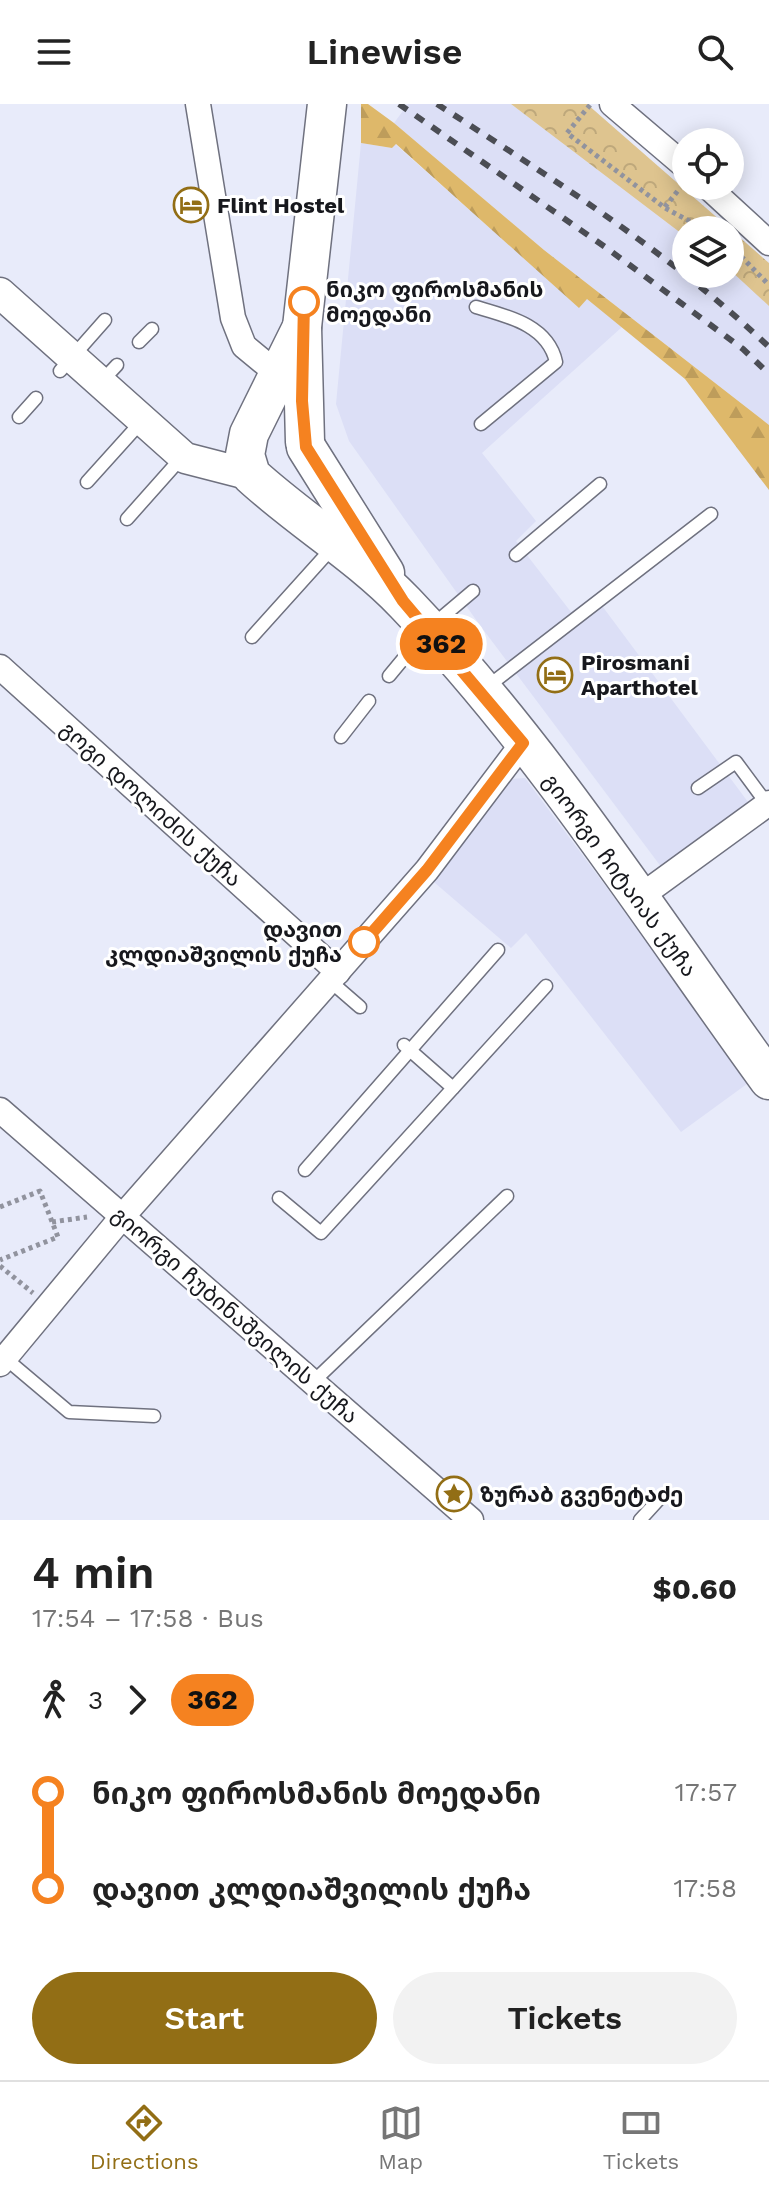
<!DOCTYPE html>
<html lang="en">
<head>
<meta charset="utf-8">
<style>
	:root { --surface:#fff; --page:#f2f2f2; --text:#222; --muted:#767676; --line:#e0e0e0; --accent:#926e15 }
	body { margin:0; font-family:"Work Sans","Noto Sans Georgian",sans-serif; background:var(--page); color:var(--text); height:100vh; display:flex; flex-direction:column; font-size:30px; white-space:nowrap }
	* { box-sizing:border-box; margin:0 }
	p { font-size:26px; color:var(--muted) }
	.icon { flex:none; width:44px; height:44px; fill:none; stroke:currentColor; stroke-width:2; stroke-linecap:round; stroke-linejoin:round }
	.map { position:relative; height:1416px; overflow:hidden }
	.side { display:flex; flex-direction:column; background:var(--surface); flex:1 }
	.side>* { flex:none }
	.badge { padding:0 16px; border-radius:26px; font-size:28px; line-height:52px }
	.fabs { position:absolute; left:672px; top:24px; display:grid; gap:16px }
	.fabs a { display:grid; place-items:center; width:72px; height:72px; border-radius:50%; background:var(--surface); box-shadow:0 4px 20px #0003; font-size:40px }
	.map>.badge { position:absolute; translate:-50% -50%; box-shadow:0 0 0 4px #fff }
	.legs { display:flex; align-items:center; gap:12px; height:88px; padding:0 32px; font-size:26px }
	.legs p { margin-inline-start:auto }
	.head { display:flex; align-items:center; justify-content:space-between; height:136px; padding:0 32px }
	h1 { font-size:44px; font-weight:600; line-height:60px }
	.primary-button { display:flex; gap:16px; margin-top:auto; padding:16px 32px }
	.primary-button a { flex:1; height:92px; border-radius:48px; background:var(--accent); color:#fff; font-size:32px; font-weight:600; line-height:92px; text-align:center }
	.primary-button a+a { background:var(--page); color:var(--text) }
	ul { padding:0 32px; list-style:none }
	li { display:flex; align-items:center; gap:28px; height:96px; font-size:30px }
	li i { display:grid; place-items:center; width:12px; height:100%; margin:0 10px; background:currentColor }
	li i::after { content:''; width:20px; height:20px; margin:-10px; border:6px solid; border-radius:50%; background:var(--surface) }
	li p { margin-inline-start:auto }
	li:first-child i { background:linear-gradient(#0000 50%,currentColor 0) }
	li:last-child i { background:linear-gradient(currentColor 50%,#0000 0) }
	header { display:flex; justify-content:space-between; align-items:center; height:104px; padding:0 32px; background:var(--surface); font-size:36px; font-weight:600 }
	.dock { display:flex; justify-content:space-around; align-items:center; height:112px; border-top:2px solid var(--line); background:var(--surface); font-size:22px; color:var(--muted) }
	.dock a { display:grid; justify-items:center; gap:4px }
	.dock .selected { color:var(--accent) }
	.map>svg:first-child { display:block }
	.built { fill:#dcdff6 }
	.forest { fill:url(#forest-firs) }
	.park { fill:url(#park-crowns) }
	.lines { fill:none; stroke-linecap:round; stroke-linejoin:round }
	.service-casing { stroke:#6f717f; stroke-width:15 }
	.minor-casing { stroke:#6f717f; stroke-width:27 }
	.tertiary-casing { stroke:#6f717f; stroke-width:33 }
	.primary-casing { stroke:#6f717f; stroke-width:41 }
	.path { stroke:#91939e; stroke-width:5; stroke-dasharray:4 4; stroke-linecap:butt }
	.service { stroke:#fff; stroke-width:12 }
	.minor { stroke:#fff; stroke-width:24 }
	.tertiary { stroke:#fff; stroke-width:30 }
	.primary { stroke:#fff; stroke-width:38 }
	.rail { stroke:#4b4d54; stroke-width:6; stroke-dasharray:10 10; stroke-linecap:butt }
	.line-1-casing { stroke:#fff; stroke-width:18 }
	.line-1 { stroke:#f58220; stroke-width:12 }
	.stop-1-dot { fill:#fff; stroke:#f58220; stroke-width:4 }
	.labels { text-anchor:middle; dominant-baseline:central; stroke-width:6; stroke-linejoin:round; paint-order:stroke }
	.poi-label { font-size:22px; font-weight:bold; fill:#17181d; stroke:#fff; text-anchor:start }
	.stop-label { font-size:22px; font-weight:bold; fill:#17181d; stroke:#fff; text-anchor:start }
	.street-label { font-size:22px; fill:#17181d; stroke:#fff }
</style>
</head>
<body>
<header><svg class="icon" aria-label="menu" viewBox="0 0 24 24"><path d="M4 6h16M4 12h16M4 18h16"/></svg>Linewise<svg class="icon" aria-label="search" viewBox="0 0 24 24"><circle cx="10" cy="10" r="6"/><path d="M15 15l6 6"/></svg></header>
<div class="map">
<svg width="769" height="1416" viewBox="0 0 769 1416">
	<defs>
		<pattern id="forest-firs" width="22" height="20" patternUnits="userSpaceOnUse" patternTransform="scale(2)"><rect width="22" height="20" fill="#deb86a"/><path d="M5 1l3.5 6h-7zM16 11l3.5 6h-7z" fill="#be9d5b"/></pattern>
		<pattern id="park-crowns" width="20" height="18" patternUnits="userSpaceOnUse" patternTransform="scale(2)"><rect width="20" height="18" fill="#dec48f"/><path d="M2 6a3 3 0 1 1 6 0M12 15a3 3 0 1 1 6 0" fill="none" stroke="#bea87b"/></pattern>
	</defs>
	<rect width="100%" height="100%" fill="#e8ebfa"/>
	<g class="built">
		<polygon points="408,0 511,0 686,133 686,170 730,170 730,166 742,175 769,202 769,321 544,146 394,19"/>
		<polygon points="361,39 392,44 395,40 579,203 587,194 622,223 482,349 536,417 516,437 571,508 594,491 751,702 662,764 479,520 349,337 336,300"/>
		<polygon points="525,674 751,977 681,1028 526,829 511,844 428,773 510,675"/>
	</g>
	<polygon class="forest" points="361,0 368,0 394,19 544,146 769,321 769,386 685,275 587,195 579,204 396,40 392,44 361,39"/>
	<polygon class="park" points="511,0 587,0 769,159 769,202 730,166 730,126 686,126 686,133"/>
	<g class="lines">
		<g class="service-casing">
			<g id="service">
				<path d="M 476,203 C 507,212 548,221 556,258 L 481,320"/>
				<polyline points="139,238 152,225"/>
				<polyline points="60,267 105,216"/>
				<polyline points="102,277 117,261"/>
				<polyline points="19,313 36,294"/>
				<polyline points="87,378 142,317"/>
				<polyline points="127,415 183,352"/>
				<polyline points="516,451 600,380"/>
				<polyline points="252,533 333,443"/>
				<polyline points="389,572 428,525 473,487"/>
				<polyline points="487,583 711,410"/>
				<polyline points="341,633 369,597"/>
				<polyline points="698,684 736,658 767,700"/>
				<polyline points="330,877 360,903"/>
				<polyline points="404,941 453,984"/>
				<polyline points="305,1066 498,846"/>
				<polyline points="279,1094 321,1129 546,882"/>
				<polyline points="5,1254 69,1308 154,1312"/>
				<polyline points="313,1278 507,1092"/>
				<polyline points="640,1416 661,1393"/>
			</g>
		</g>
		<g class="minor-casing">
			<g id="minor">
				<polyline points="198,0 233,214 244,242 279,271"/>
				<polyline points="612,0 686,63"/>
				<polyline points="707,82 769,139"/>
				<polyline points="0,563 338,868"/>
				<polyline points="637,795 769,699"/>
				<polyline points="0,1006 471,1416"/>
				<polyline points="0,1260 122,1113 427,766 523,639"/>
			</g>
		</g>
		<g class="tertiary-casing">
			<polyline id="tertiary" points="0,189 185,354 251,371"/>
		</g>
		<g class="primary-casing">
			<g id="primary">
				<path d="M 302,223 L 249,330 L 245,351 L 251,371 C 300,416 359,451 405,499 C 543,643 652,815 769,976"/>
				<polyline points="305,338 302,223 327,0"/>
				<polyline points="306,343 385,469"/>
			</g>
		</g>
		<g class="path">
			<polyline points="590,1 567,29 665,104 706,126"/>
			<polyline points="665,103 680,84"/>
			<polyline points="730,141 769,181"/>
			<polyline points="0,1103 40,1087 58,1133 0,1156"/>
			<polyline points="52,1118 87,1113"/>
			<polyline points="0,1162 33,1189"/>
		</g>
		<use href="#service" class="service"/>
		<use href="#minor" class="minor"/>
		<use href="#tertiary" class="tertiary"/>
		<use href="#primary" class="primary"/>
		<g class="rail">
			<polyline points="399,0 608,145 743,245 769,270"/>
			<path d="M 437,0 C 553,75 669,148 769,243"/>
		</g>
	</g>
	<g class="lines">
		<g class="line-1-casing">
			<polyline id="line-1" points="304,198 302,297 306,343 403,497 523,639 427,766 364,838"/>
		</g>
		<use href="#line-1" class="line-1"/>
	</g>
	<defs>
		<g id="hotel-ring" transform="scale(1.8)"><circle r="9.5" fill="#fff" stroke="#926e15" stroke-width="1.5"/><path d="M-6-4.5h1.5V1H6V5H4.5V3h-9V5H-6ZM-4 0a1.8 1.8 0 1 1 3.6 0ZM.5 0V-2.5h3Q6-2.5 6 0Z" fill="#926e15"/></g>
		<g id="sight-ring" transform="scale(1.8)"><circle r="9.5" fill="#fff" stroke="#926e15" stroke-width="1.5"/><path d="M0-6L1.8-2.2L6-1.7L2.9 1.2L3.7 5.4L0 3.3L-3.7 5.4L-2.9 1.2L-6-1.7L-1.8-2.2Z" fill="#926e15"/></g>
	</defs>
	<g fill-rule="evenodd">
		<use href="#hotel-ring" x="191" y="101"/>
		<use href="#hotel-ring" x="555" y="571"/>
		<use href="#sight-ring" x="454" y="1390"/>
	</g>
	<g class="stop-1-dot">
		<circle cx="304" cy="198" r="14"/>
		<circle cx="364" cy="838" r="14"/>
	</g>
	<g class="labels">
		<g class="poi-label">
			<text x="217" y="101">Flint Hostel</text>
			<text x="581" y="558">Pirosmani<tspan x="581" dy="25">Aparthotel</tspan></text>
			<text x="480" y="1390">ზურაბ გვენეტაძე</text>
		</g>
		<g class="stop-label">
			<text x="326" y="185">ნიკო ფიროსმანის<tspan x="326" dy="25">მოედანი</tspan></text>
			<text x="342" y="825" text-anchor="end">დავით<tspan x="342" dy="25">კლდიაშვილის ქუჩა</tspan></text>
		</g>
		<g class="street-label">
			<text transform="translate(151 700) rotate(42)">გოგი დოლიძის ქუჩა</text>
			<text transform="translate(620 771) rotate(54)">გიორგი ჩიტაიას ქუჩა</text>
			<text transform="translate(235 1211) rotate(41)">გიორგი ჩუბინაშვილის ქუჩა</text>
		</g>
	</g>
</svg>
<div class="fabs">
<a><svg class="icon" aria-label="locate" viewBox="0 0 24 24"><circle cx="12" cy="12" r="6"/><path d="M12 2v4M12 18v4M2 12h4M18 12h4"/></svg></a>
<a><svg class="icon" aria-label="layers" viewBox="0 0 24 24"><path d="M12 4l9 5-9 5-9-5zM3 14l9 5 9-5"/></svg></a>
</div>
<b class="badge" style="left:441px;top:540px;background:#f58220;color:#111">362</b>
</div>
<section class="side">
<div class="head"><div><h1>4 min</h1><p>17:54 – 17:58 · Bus</p></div><b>$0.60</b></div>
<div class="legs"><svg class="icon" aria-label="walk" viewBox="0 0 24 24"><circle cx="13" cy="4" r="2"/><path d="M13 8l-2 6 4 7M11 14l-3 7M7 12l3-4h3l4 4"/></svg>3<svg class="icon" aria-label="forward" viewBox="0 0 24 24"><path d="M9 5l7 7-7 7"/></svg><b class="badge" style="background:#f58220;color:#111">362</b></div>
<ul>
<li><i style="color:#f58220"></i><b>ნიკო ფიროსმანის მოედანი</b><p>17:57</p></li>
<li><i style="color:#f58220"></i><b>დავით კლდიაშვილის ქუჩა</b><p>17:58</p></li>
</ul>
<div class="primary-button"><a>Start</a><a>Tickets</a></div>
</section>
<nav class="dock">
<a class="selected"><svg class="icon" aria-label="directions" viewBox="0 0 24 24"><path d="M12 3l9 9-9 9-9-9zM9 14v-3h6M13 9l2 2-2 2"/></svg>Directions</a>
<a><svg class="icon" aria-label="map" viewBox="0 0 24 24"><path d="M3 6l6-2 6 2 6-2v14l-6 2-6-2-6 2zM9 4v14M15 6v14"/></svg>Map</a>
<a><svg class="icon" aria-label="tickets" viewBox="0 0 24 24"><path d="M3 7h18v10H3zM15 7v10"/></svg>Tickets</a>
</nav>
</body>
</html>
